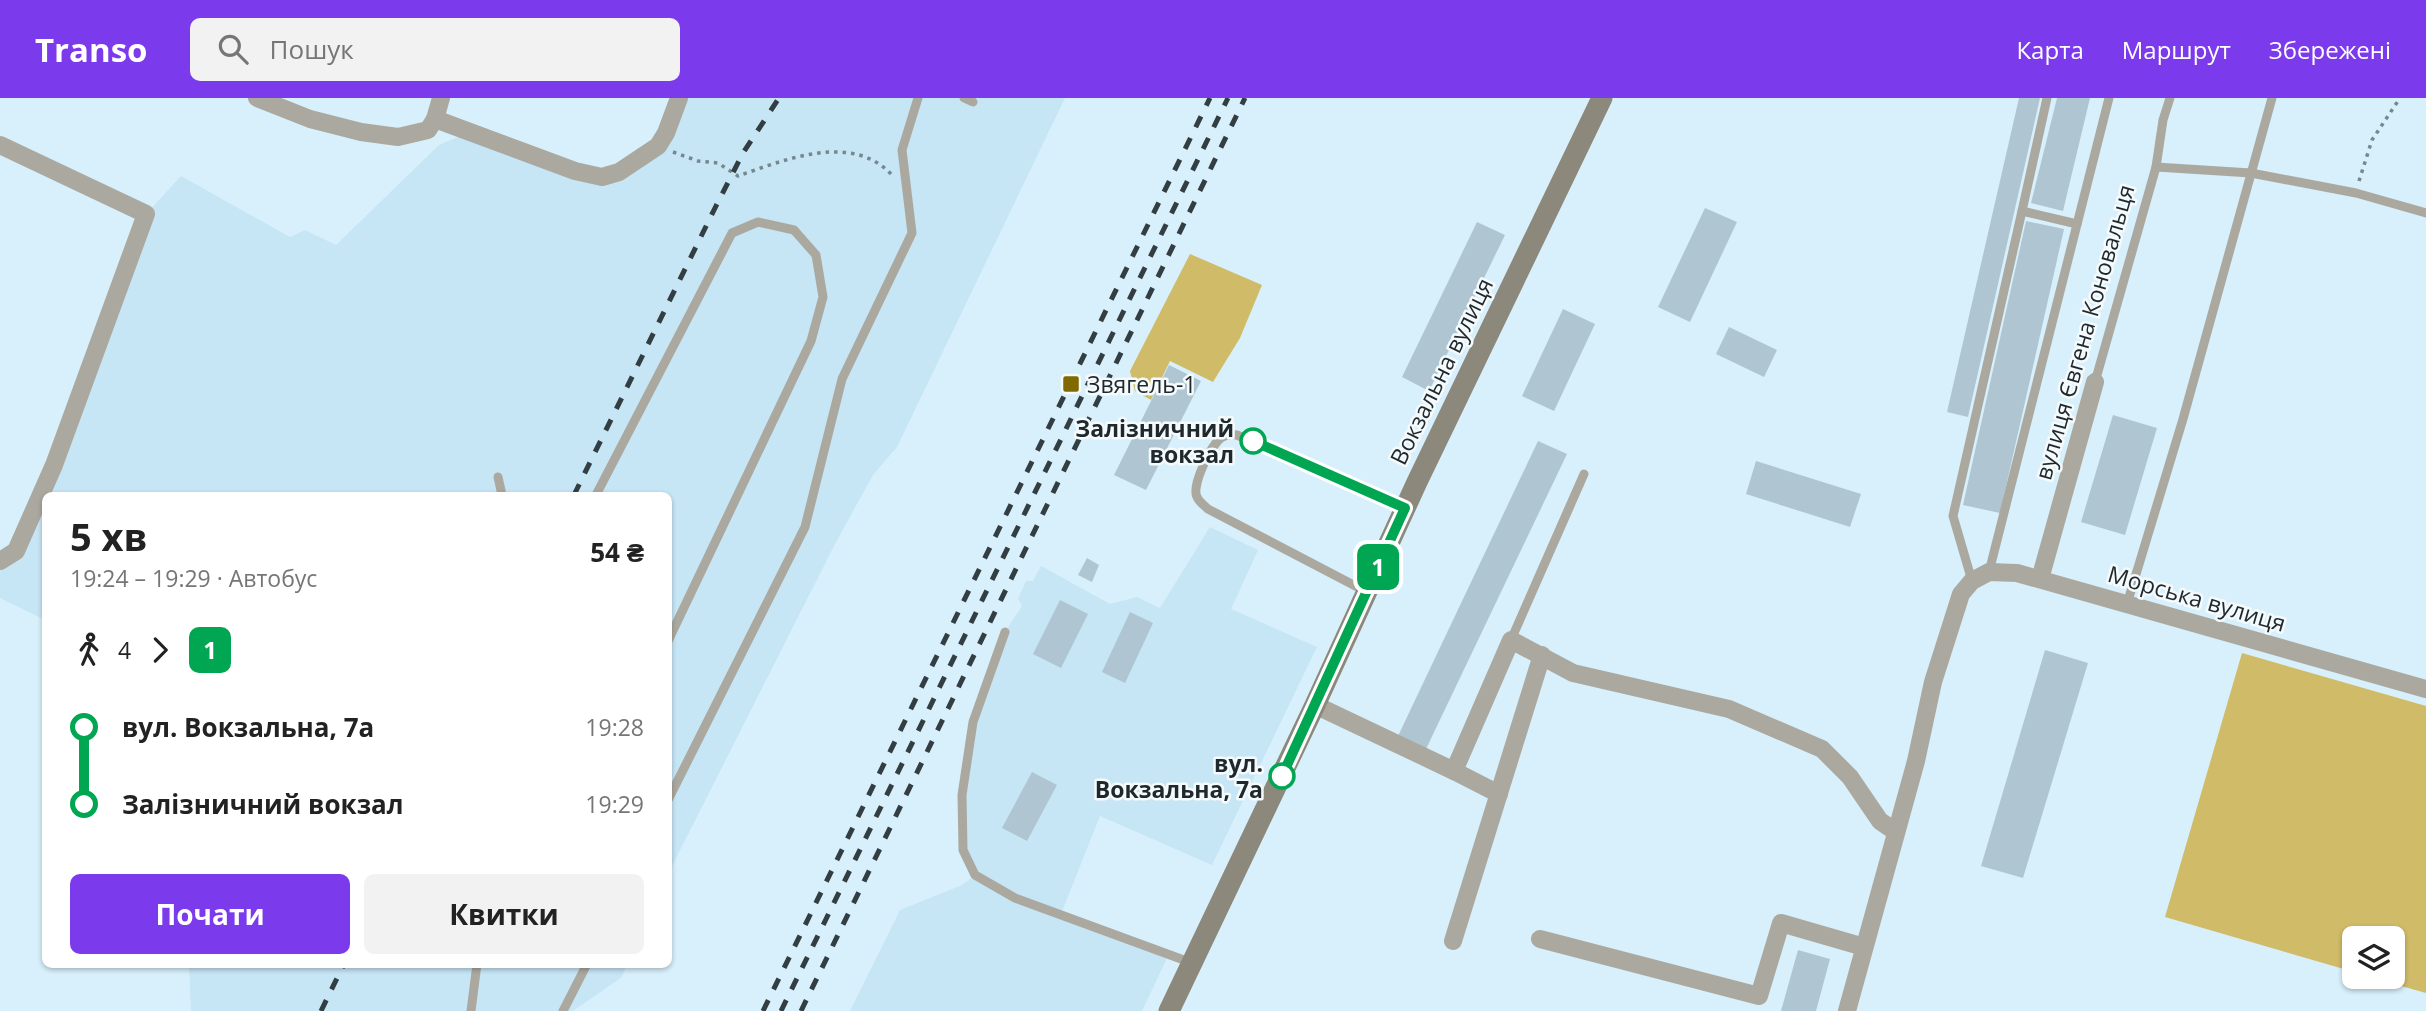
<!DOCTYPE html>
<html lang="uk">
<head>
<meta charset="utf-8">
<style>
	:root { --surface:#fff; --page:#f2f2f2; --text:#222; --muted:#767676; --accent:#7c3aed }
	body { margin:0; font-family:"Open Sans",sans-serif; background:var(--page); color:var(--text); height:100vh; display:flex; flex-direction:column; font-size:26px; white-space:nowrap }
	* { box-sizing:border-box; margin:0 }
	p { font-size:23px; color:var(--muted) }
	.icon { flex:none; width:38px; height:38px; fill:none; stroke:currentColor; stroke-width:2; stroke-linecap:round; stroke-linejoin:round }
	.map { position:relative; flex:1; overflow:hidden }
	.drawer { position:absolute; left:42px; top:394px; width:630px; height:476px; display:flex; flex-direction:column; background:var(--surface); border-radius:10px; box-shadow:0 2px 5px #0004 }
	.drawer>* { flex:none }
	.badge { padding:0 14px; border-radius:10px; font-size:24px; line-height:46px }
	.buttons { position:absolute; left:2342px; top:828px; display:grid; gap:14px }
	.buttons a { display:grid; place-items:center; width:63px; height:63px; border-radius:10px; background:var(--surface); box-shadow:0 2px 5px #0004; font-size:35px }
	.map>.badge { position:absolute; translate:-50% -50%; box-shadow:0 0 0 4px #fff }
	.legs { display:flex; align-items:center; gap:10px; height:77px; padding:0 28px; font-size:23px }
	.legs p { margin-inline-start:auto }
	.head { display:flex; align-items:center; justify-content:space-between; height:119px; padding:0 28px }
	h1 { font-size:38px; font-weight:700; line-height:52px }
	.button { display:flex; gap:14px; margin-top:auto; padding:14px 28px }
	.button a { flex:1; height:80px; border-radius:10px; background:var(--accent); color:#fff; font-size:28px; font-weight:700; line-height:80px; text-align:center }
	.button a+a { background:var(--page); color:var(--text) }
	ul { padding:0 28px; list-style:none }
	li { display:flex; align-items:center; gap:24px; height:77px; font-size:26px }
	li i { display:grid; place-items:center; width:10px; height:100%; margin:0 9px; background:currentColor }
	li i::after { content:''; width:18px; height:18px; margin:-9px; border:5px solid; border-radius:50%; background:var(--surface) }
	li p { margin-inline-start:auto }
	li:first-child i { background:linear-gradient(#0000 50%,currentColor 0) }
	li:last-child i { background:linear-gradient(currentColor 50%,#0000 0) }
	header { display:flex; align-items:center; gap:42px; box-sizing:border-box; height:98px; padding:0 35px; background:var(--accent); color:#fff }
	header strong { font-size:33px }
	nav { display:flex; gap:38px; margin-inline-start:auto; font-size:24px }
	.search { width:490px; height:63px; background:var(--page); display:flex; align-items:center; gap:18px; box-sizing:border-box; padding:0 24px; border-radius:10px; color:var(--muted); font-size:26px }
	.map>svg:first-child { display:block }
	.built { fill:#c6e5f5 }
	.green { fill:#d0bb68 }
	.building { fill:#afc6d2 }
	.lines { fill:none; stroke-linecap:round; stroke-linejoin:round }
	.path { stroke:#76878e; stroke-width:3.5; stroke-dasharray:3.5 5; stroke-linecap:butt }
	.lane { stroke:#aba99f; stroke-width:9 }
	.street { stroke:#aba99f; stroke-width:18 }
	.secondary { stroke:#8c887b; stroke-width:21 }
	.rail { stroke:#333e43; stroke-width:5; stroke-dasharray:12 12; stroke-linecap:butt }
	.line-1-casing { stroke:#fff; stroke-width:16 }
	.line-1 { stroke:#00a651; stroke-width:10 }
	.poi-dot { fill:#7e6a01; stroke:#f5fafc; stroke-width:2.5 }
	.stop-1-dot { fill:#fff; stroke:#00a651; stroke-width:3.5 }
	.labels { text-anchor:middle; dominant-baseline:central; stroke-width:5; stroke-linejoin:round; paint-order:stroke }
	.street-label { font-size:23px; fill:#1f282c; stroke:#f5fafc }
	.poi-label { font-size:23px; fill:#1f282c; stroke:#f5fafc; text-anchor:start }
	.stop-label { font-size:23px; font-weight:bold; fill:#1f282c; stroke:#f5fafc; text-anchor:end }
</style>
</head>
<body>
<header>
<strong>Transo</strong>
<div class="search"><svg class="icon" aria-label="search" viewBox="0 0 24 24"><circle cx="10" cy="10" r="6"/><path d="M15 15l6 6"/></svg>Пошук</div>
<nav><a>Карта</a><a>Маршрут</a><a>Збережені</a></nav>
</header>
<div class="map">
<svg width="2426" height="913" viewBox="0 0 2426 913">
	<rect width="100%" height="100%" fill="#d8f0fc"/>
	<g class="built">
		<polygon points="679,0 1065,0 897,349 873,377 835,446 669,774 668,397 46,397 45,522 0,500 0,463 16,453 146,116 181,78 290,139 305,132 336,147 439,47 470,34 602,79 658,48"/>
		<polygon points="1210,429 1258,452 1231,511 1317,549 1212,767 1100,718 1061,816 1169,856 1142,913 850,913 900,812 962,787 975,777 963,752 962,697 973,624 1005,534 1022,508 1018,501 1026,483 1033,483 1041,468 1110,506 1137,499 1160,510"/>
		<polygon points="189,866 627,866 622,879 573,913 191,913"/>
	</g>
	<g class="green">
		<polygon points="1190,156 1262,187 1240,240 1213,284 1170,263 1151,302 1135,293 1130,273"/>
		<polygon points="2242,555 2426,608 2426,895 2369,879 2392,878 2392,840 2354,840 2354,874 2165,819"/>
	</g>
	<g class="building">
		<polygon points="2019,0 2040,0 1968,319 1947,314"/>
		<polygon points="2057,0 2090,0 2063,113 2031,105"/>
		<polygon points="1705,110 1737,124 1690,224 1658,209"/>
		<polygon points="2026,123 2064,131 2000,415 1963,407"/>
		<polygon points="1477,124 1505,137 1429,293 1402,279"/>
		<polygon points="1563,211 1595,226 1554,313 1522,298"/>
		<polygon points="1729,229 1777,252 1764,279 1716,256"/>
		<polygon points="1169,267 1201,283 1146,392 1114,377"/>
		<polygon points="2113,317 2157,330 2125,437 2081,424"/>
		<polygon points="1538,343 1567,356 1426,651 1398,638"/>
		<polygon points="1756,363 1861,396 1850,429 1746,396"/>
		<polygon points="1087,460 1099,467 1092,484 1078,477"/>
		<polygon points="1060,502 1088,516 1061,570 1033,556"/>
		<polygon points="1130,514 1153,525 1125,585 1102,574"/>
		<polygon points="2045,552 2088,565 2023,780 1981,768"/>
		<polygon points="1032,674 1057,687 1027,743 1002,730"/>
		<polygon points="1798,852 1830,861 1816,913 1781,913"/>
	</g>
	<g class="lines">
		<g class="path">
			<path d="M 673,54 L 698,63 L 718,65 L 738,78 C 784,62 851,34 891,76"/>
			<polyline points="2359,83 2372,42 2400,0"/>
		</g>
		<g class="lane">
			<polyline points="964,0 973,4"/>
			<polyline points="2047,0 2022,113 2077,126"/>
			<polyline points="2156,69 2251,75 2356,95 2426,115"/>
			<polyline points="2095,284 2156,69 2163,22 2170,0"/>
			<polyline points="498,379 502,397"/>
			<polyline points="596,397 732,135 758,124 794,132 816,157 823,199 811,243 668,543"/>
			<polyline points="1989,474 2109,0"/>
			<polyline points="1972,483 1953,418 2022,113"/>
			<path d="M 1365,493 L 1208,411 C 1205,408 1199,404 1197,399 C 1191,388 1211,347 1221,340 C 1226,336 1232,336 1237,337 L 1405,410"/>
			<polyline points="2127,506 2183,321 2272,0"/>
			<polyline points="1005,534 973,624 962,697 963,752 975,777 1015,800 1192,865"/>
			<polyline points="1511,542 1584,376"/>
			<polyline points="668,702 805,429 842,281 912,135 902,52 918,0"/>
			<polyline points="471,913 477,866"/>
			<polyline points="563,913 587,866"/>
		</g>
		<g class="street">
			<polyline points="257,0 310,21 361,34 398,39 428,32 435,21 441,0"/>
			<polyline points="435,21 575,73 602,79 619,74 658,48 666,35 679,0"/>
			<polyline points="0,47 146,116 54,367 16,453 0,463"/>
			<polyline points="2040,481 2095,284"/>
			<polyline points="1315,607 1454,673 1511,542 1573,575 1729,611 1822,651 1850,679 1880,723 1896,734"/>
			<polyline points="1454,673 1499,696"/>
			<polyline points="1540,841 1759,898 1781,825 1864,849"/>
			<polyline points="1453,843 1542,557"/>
			<polyline points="1847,913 1916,663 1933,584 1961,496 1972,483 1989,474 2017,475 2426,591"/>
		</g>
		<polyline class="secondary" points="1169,913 1315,607 1417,384 1602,0"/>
		<g class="rail">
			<polyline points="574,397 716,108 743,55 779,0"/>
			<polyline points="321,913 344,866"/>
			<polyline points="763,913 1210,0"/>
			<polyline points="781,913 1228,0"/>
			<polyline points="801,913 1245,0"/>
		</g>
	</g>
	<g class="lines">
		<g class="line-1-casing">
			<polyline id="line-1" points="1253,343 1405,410 1282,678"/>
		</g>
		<use href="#line-1" class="line-1"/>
	</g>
	<rect class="poi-dot" x="1062" y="277" width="18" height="18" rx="3.5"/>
	<g class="stop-1-dot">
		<circle cx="1253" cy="343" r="12"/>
		<circle cx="1282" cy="678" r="12"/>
	</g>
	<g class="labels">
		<g class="street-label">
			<text transform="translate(2084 234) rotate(-74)">вулиця Євгена Коновальця</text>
			<text transform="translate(1441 273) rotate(-64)">Вокзальна вулиця</text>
			<text transform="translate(2197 500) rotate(16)">Морська вулиця</text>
		</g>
		<g class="poi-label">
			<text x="1087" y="286">Звягель-1</text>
		</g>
		<g class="stop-label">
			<text x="1234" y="330">Залізничний<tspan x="1234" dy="26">вокзал</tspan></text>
			<text x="1263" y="665">вул.<tspan x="1263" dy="26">Вокзальна, 7а</tspan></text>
		</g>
	</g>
</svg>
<div class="buttons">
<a><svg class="icon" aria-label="layers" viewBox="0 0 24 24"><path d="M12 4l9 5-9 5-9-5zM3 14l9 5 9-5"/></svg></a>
</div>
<b class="badge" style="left:1378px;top:469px;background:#00a651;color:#fff">1</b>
<section class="drawer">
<div class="head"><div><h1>5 хв</h1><p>19:24 – 19:29 · Автобус</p></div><b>54 ₴</b></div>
<div class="legs"><svg class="icon" aria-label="walk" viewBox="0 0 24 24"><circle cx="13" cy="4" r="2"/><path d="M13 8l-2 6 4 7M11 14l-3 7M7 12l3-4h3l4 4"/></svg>4<svg class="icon" aria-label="forward" viewBox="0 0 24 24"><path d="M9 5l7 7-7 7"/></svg><b class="badge" style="background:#00a651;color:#fff">1</b></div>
<ul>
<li><i style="color:#00a651"></i><b>вул. Вокзальна, 7а</b><p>19:28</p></li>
<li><i style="color:#00a651"></i><b>Залізничний вокзал</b><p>19:29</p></li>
</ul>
<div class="button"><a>Почати</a><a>Квитки</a></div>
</section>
</div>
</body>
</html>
